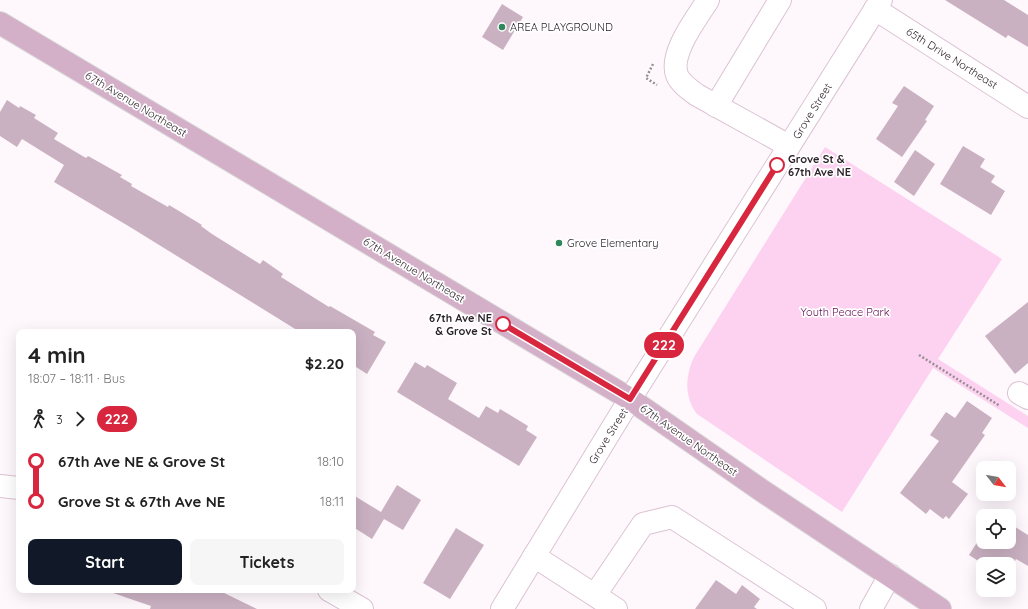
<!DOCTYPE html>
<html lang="en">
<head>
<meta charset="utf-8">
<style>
	:root { --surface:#fff; --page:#f6f6f6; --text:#222; --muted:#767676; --accent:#111827 }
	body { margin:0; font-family:Quicksand,sans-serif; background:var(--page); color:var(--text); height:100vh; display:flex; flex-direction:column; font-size:15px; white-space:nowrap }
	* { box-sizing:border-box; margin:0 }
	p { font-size:13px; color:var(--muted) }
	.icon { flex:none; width:22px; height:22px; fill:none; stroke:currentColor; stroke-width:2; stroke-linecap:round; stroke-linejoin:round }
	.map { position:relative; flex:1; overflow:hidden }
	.details { position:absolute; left:16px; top:329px; width:340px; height:264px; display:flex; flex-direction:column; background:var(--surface); border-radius:8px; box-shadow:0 4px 16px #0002 }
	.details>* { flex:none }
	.badge { padding:0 8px; border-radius:13px; font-size:14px; line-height:26px }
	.needle { width:26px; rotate:121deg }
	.tools { position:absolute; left:976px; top:461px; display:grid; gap:8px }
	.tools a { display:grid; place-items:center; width:40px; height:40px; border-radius:8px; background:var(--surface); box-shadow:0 4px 16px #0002; font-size:20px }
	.map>.badge { position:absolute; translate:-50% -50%; box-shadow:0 0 0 2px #fff }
	.legs { display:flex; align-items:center; gap:6px; height:44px; padding:0 12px; font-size:13px }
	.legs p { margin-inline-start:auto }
	.headline { display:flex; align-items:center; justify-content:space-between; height:68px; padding:0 12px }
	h1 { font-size:22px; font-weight:800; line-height:30px }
	.button { display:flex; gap:8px; margin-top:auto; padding:8px 12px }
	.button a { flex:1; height:46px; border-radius:8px; background:var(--accent); color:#fff; font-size:16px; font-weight:800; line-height:46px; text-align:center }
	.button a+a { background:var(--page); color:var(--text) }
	ul { padding:0 12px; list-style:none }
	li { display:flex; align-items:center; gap:14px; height:40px; font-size:15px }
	li i { display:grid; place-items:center; width:6px; height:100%; margin:0 5px; background:currentColor }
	li i::after { content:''; width:10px; height:10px; margin:-5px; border:3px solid; border-radius:50%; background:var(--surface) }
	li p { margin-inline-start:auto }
	li:first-child i { background:linear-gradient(#0000 50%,currentColor 0) }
	li:last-child i { background:linear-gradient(currentColor 50%,#0000 0) }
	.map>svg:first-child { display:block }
	.green { fill:#fdd2f0 }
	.building { fill:#cab1c2 }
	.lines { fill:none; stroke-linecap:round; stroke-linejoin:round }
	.minor-casing { stroke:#dcc2d4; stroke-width:24 }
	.major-casing { stroke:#d9d7d8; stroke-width:24 }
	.path { stroke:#978f94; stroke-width:2.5; stroke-dasharray:2 2; stroke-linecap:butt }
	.minor { stroke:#fff; stroke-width:22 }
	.major { stroke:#d3afc8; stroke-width:22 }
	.line-1-casing { stroke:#fff; stroke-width:9 }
	.line-1 { stroke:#d7263d; stroke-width:6 }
	.poi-dot { fill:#30875b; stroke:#fff; stroke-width:1.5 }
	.stop-1-dot { fill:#fff; stroke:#d7263d; stroke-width:2 }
	.labels { text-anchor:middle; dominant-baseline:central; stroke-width:3.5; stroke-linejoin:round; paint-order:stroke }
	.poi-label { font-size:11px; fill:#2c2229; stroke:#fff; text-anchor:start }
	.street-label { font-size:11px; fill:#2c2229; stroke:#fff }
	.stop-label { font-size:11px; font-weight:bold; fill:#2c2229; stroke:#fff; text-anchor:start }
	.park-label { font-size:11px; fill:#630b53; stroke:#fff }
</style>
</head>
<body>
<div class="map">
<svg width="1028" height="609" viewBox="0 0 1028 609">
	<rect width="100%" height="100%" fill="#fef8fc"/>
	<path class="green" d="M 825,147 L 1002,259 L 938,359 L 1028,416 L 1028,428 L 933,368 L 842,512 L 697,414 C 684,397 685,376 694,357 Z"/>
	<g class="building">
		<polygon points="945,0 1004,0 1028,15 1028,47 1008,35 1006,38"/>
		<polygon points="502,4 523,17 503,50 482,37"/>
		<polygon points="904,86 934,106 925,120 927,121 902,157 876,139 898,106 892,103"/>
		<polygon points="7,100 19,108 20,106 36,115 34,118 58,133 54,139 86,158 88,156 122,175 120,177 132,184 131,186 168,207 169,205 179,211 202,225 201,226 212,234 260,264 263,260 283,274 281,277 329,307 330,306 375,332 373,335 386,342 367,374 353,365 353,332 300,332 130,227 54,182 64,165 22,139 17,147 0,136 0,112"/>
		<polygon points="963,146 985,159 980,167 995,176 991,182 1005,191 991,215 940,184"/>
		<polygon points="915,150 935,164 914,196 894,182"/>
		<polygon points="1028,302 1028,363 1015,374 985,336"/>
		<polygon points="415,362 425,368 427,365 457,383 448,399 479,418 486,406 498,413 500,409 528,426 526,430 537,437 519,466 397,392"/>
		<polygon points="967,401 992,418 982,433 985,435 952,482 968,494 949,519 946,516 943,519 930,509 926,514 900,493 939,441 930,435 946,412 955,418"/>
		<polygon points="397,485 421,500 403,530 384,519 372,539 353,527 353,495 381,512"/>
		<polygon points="1009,523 1028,535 1028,566 1016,559 1014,563 1012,562 1010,564 983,564 969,555 983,533 983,542 1009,542"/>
		<polygon points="456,528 484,545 450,599 423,583"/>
		<polygon points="716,580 736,594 742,585 760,599 754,607 757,609 695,609"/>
		<polygon points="113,590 218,590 257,609 150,609 151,606 113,593"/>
	</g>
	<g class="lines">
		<g class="minor-casing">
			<g id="minor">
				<path d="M 708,0 C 697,18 669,53 677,75 C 680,83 690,90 697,95 L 789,146"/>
				<polyline points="875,9 1028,107"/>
				<polyline points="716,106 780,0"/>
				<polyline points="1019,393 1028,398"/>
				<polyline points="0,486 19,488"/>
				<polyline points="534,556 616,609"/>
				<polyline points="329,590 362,609"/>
				<polyline points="595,595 643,524 672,517 815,609"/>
				<polyline points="502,609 630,399 881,0"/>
				<polyline points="871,609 890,575"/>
			</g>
		</g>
		<g class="major-casing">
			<polyline id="major" points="0,23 630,399 761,490 940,609"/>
		</g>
		<g class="path">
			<polyline points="653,64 646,78 657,85"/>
			<polyline points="919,355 1000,406"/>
		</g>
		<use href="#minor" class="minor"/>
		<use href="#major" class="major"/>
	</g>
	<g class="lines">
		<g class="line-1-casing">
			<polyline id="line-1" points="503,324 630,399 777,165"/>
		</g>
		<use href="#line-1" class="line-1"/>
	</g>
	<g class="poi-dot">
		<circle cx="502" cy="27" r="4"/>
		<circle cx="559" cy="243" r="4"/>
	</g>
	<g class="stop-1-dot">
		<circle cx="777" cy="165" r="7"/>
		<circle cx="503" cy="324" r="7"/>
	</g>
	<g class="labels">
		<g class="poi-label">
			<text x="510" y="27">AREA PLAYGROUND</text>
			<text x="567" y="243">Grove Elementary</text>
		</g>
		<g class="street-label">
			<text transform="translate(952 58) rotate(32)">65th Drive Northeast</text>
			<text transform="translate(136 104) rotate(31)">67th Avenue Northeast</text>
			<text transform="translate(812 111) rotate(-58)">Grove Street</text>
			<text transform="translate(414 270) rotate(31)">67th Avenue Northeast</text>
			<text transform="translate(608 436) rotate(-58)">Grove Street</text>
			<text transform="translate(689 440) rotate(35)">67th Avenue Northeast</text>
		</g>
		<g class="stop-label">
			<text x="788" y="159">Grove St &amp;<tspan x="788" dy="13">67th Ave NE</tspan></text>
			<text x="492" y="318" text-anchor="end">67th Ave NE<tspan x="492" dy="13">&amp; Grove St</tspan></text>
		</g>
		<g class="park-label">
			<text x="845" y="312">Youth Peace Park</text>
		</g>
	</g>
</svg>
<div class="tools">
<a><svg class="needle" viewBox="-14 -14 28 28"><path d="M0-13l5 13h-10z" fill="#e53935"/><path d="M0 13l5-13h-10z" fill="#767676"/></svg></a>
<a><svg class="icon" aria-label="locate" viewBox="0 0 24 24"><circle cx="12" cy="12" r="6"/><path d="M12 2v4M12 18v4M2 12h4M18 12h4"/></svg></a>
<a><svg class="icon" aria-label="layers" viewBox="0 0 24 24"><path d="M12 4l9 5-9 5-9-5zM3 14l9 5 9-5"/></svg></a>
</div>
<b class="badge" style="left:664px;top:345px;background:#d7263d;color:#fff">222</b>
<section class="details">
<div class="headline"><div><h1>4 min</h1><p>18:07 – 18:11 · Bus</p></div><b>$2.20</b></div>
<div class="legs"><svg class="icon" aria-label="walk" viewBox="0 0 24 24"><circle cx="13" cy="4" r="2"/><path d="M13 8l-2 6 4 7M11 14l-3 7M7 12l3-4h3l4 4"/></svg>3<svg class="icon" aria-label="forward" viewBox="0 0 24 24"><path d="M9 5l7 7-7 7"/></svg><b class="badge" style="background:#d7263d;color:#fff">222</b></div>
<ul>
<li><i style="color:#d7263d"></i><b>67th Ave NE &amp; Grove St</b><p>18:10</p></li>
<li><i style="color:#d7263d"></i><b>Grove St &amp; 67th Ave NE</b><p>18:11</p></li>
</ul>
<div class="button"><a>Start</a><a>Tickets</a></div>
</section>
</div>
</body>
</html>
